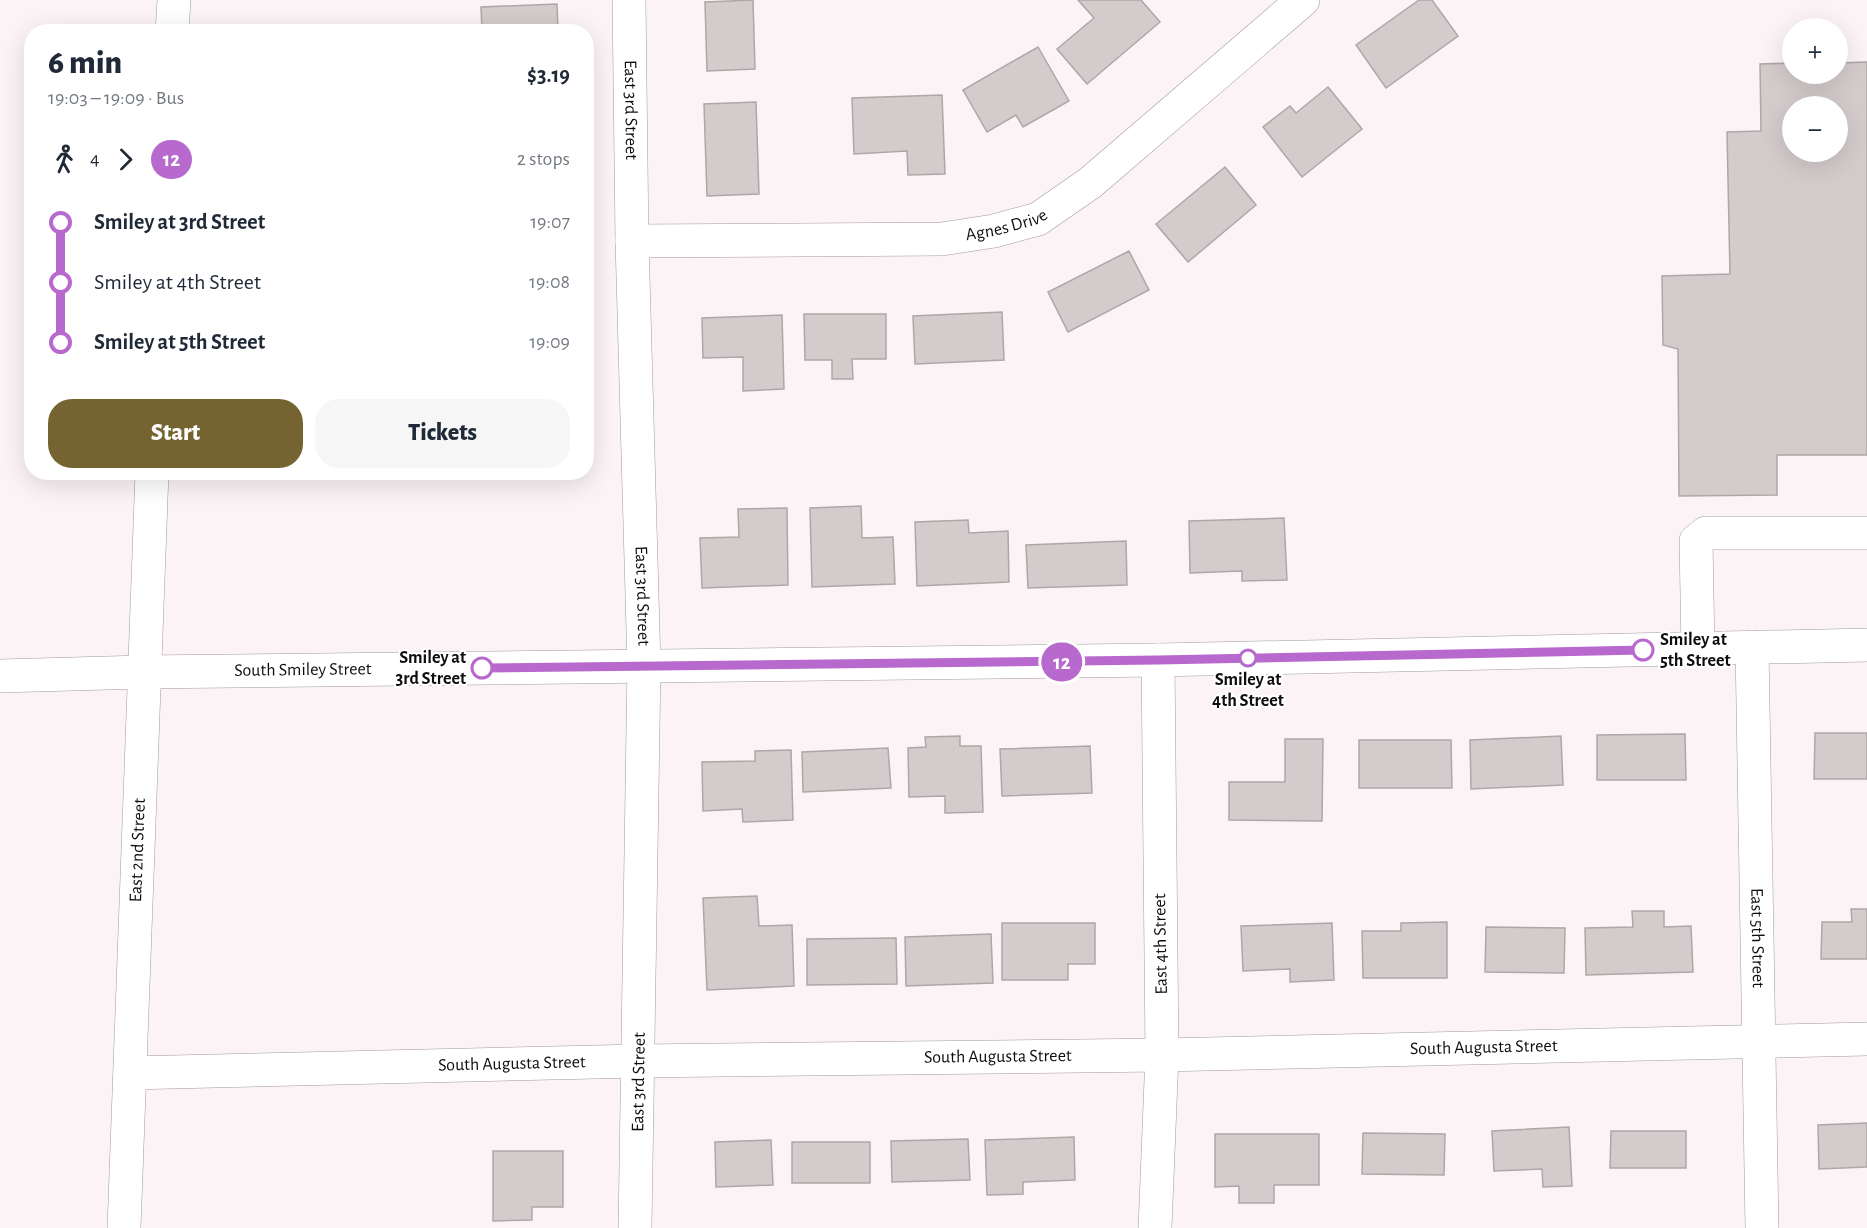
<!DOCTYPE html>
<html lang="en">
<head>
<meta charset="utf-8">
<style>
	:root { --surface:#fff; --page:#f6f6f7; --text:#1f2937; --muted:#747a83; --accent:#756432 }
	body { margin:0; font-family:"Alegreya Sans",sans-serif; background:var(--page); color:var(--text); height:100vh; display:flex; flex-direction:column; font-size:22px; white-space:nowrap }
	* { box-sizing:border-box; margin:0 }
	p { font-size:20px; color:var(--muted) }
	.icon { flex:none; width:33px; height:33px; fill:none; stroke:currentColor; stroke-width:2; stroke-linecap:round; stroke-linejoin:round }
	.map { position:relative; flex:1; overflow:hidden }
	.panel { position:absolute; left:24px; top:24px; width:570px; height:456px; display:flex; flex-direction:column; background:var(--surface); border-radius:24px; box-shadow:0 6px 24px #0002 }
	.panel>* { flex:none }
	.badge { padding:0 12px; border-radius:20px; font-size:21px; line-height:39px }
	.fabs { position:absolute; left:1782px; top:18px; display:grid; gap:12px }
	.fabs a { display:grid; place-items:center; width:66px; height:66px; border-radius:50%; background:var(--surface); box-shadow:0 6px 24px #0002; font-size:30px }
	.map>.badge { position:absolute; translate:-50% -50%; box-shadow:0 0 0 3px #fff }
	.legs { display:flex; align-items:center; gap:9px; height:66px; padding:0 24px; font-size:20px }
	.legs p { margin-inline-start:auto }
	.head { display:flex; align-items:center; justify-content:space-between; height:102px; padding:0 24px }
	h1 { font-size:33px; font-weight:800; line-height:45px }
	.action { display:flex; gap:12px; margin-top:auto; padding:12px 24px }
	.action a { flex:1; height:69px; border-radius:24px; background:var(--accent); color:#fff; font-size:24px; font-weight:800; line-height:69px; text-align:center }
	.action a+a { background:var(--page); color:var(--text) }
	ul { padding:0 24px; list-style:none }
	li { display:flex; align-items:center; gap:21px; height:60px; font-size:22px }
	li i { display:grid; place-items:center; width:9px; height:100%; margin:0 8px; background:currentColor }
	li i::after { content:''; width:15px; height:15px; margin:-8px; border:4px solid; border-radius:50%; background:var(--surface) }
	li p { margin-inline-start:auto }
	li:first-child i { background:linear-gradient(#0000 50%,currentColor 0) }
	li:last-child i { background:linear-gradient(currentColor 50%,#0000 0) }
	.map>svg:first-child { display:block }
	.building { fill:#d4cbcc; stroke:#afa6a7; stroke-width:1.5; fill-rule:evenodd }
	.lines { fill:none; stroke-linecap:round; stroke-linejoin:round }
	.minor-casing { stroke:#a29a9e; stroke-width:34 }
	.minor { stroke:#fff; stroke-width:33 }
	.line-1-casing { stroke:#fff; stroke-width:14 }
	.line-1 { stroke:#b869cd; stroke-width:9 }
	.stop-1-dot { fill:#fff; stroke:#b869cd; stroke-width:3 }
	.labels { text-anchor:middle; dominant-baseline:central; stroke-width:4.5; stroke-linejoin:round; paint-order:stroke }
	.street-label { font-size:18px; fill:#100d0f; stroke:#fff }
	.stop-label { font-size:18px; font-weight:bold; fill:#100d0f; stroke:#fff; text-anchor:start }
</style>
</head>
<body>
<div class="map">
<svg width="1867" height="1228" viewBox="0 0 1867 1228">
	<rect width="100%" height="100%" fill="#fcf3f7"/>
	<g class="building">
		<polygon points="753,0 755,69 707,71 705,2"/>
		<polygon points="1078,0 1141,0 1160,22 1087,84 1057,49 1094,18"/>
		<polygon points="1419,0 1432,0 1458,36 1386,88 1356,45"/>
		<polygon points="557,4 558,32 482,32 481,7"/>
		<polygon points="1038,47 1069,101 1023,127 1016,115 987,132 963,90"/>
		<path d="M 1867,62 L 1867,455 L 1777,455 L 1777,495 L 1679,496 L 1678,349 L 1663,345 L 1662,276 L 1730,274 L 1727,132 L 1761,131 L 1760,64 L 1792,63 L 1792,74 L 1838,74 L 1838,63 ZM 1792,106 L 1838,106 L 1838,152 L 1792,152 Z"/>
		<polygon points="1328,87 1362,129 1302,177 1263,127 1290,106 1296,113"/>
		<polygon points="942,95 945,174 908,175 907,151 854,154 852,98"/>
		<polygon points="756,102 759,194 707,196 704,104"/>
		<polygon points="1225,167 1256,205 1188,262 1156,224"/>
		<polygon points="1129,251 1149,290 1068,332 1048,292"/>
		<polygon points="1002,312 1004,360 915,364 913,316"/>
		<polygon points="804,314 886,314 886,359 852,359 853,379 832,379 832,360 805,360"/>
		<polygon points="782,315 784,389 743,391 743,357 703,358 702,318"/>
		<polygon points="861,506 862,538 893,537 895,584 812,587 810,508"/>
		<polygon points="787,508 788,585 702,588 700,538 739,537 738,509"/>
		<polygon points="1284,518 1287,580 1242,581 1242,571 1190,573 1189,521"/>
		<polygon points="968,520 969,533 1008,531 1009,582 917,586 915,522"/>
		<polygon points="1126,541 1127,585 1028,588 1026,545"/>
		<polygon points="1815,733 1867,733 1867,779 1814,779"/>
		<polygon points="1685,734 1686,780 1597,780 1597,735"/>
		<polygon points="960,736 960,746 981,746 983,812 945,813 945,796 909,797 908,748 926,747 925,737"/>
		<polygon points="1561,736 1563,785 1471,789 1470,740"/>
		<polygon points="1285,739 1323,739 1322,821 1229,820 1229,782 1285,782"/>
		<polygon points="1359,740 1451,740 1452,788 1359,788"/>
		<polygon points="1090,746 1092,793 1002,796 1000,749"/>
		<polygon points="888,748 891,788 803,792 802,752"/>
		<polygon points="791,750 793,820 743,822 742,809 703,811 702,762 755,761 755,751"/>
		<polygon points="757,896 759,926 792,925 794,986 707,990 703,898"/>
		<polygon points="1851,909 1867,909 1867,959 1821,959 1822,922 1852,922"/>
		<polygon points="1632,911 1664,911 1664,927 1691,926 1693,972 1586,975 1585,928 1633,927"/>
		<polygon points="1447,922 1447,978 1363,978 1362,931 1401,931 1401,923"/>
		<polygon points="1002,923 1095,923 1095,964 1068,964 1068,980 1002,980"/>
		<polygon points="1332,923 1334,980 1290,982 1290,969 1243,971 1241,926"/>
		<polygon points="1486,927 1565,928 1564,973 1485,972"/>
		<polygon points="991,934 993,983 906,986 905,937"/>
		<polygon points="896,938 897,984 807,985 807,939"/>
		<polygon points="1867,1123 1867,1167 1819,1169 1818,1125"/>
		<polygon points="1569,1127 1572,1186 1543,1187 1542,1169 1494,1171 1492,1131"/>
		<polygon points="1611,1131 1686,1131 1686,1168 1610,1168"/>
		<polygon points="1363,1133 1445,1134 1444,1175 1362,1174"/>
		<polygon points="1215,1134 1319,1134 1319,1185 1274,1185 1274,1203 1239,1203 1239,1186 1215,1187"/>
		<polygon points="1074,1137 1075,1180 1023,1182 1023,1194 987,1195 985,1140"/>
		<polygon points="968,1139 970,1180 892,1182 891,1141"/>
		<polygon points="771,1140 773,1185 716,1187 715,1142"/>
		<rect x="792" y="1142" width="78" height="41"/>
		<polygon points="493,1151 563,1151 563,1207 532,1207 532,1220 493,1221"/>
	</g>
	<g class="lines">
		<g class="minor-casing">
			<g id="minor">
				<path id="s1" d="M 629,0 L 632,241 L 644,666 L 635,1228"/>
				<polyline points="172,32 174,0"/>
				<path id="s2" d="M 632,241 L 942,239 L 994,231 L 1038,219 L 1090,183 L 1303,0"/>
				<path id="s3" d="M 1752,647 L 1762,1228"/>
				<polyline points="1698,649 1696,541 1706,533 1867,533"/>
				<path id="s4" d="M 0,676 L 143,672 L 1158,660 L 1867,645"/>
				<path id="s5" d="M 130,1073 L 639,1061 L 1162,1055 L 1867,1039"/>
				<path id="s6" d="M 124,1228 L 152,472"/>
				<polyline points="1155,1228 1162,1055 1158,660"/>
			</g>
		</g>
		<use href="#minor" class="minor"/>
	</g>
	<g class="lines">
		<g class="line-1-casing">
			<polyline id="line-1" points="482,668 1158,660 1643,650"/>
		</g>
		<use href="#line-1" class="line-1"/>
	</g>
	<g class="stop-1-dot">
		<circle cx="1643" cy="650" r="10"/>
		<circle cx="1248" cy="658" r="8"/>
		<circle cx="482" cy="668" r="10"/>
	</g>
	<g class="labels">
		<g class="street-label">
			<text stroke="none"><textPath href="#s1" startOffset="110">East 3rd Street</textPath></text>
			<text stroke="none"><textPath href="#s2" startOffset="376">Agnes Drive</textPath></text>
			<text stroke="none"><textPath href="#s1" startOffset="596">East 3rd Street</textPath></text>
			<text stroke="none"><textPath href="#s4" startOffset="303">South Smiley Street</textPath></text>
			<text stroke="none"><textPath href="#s6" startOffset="378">East 2nd Street</textPath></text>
			<text stroke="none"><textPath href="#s3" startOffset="291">East 5th Street</textPath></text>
			<text transform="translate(1161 944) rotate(-91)">East 4th Street</text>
			<text stroke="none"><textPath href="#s5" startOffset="1354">South Augusta Street</textPath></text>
			<text stroke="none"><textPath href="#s5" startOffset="868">South Augusta Street</textPath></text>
			<text stroke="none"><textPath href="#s5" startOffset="382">South Augusta Street</textPath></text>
			<text transform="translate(639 1082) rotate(-89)">East 3rd Street</text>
		</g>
		<g class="stop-label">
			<text x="1660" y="640">Smiley at<tspan x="1660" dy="21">5th Street</tspan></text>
			<text x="466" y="658" text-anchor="end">Smiley at<tspan x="466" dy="21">3rd Street</tspan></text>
			<text x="1248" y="680" text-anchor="middle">Smiley at<tspan x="1248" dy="21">4th Street</tspan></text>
		</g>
	</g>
</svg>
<div class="fabs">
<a>+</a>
<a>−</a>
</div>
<b class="badge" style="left:1062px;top:662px;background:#b869cd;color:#fff">12</b>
<section class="panel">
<div class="head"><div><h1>6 min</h1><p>19:03 – 19:09 · Bus</p></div><b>$3.19</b></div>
<div class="legs"><svg class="icon" aria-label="walk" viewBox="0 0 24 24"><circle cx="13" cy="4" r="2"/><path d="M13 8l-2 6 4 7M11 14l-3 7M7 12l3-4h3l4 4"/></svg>4<svg class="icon" aria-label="forward" viewBox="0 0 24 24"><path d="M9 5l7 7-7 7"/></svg><b class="badge" style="background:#b869cd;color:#fff">12</b><p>2 stops</p></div>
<ul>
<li><i style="color:#b869cd"></i><b>Smiley at 3rd Street</b><p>19:07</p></li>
<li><i style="color:#b869cd"></i><span>Smiley at 4th Street</span><p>19:08</p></li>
<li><i style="color:#b869cd"></i><b>Smiley at 5th Street</b><p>19:09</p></li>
</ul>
<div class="action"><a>Start</a><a>Tickets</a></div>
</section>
</div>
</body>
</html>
